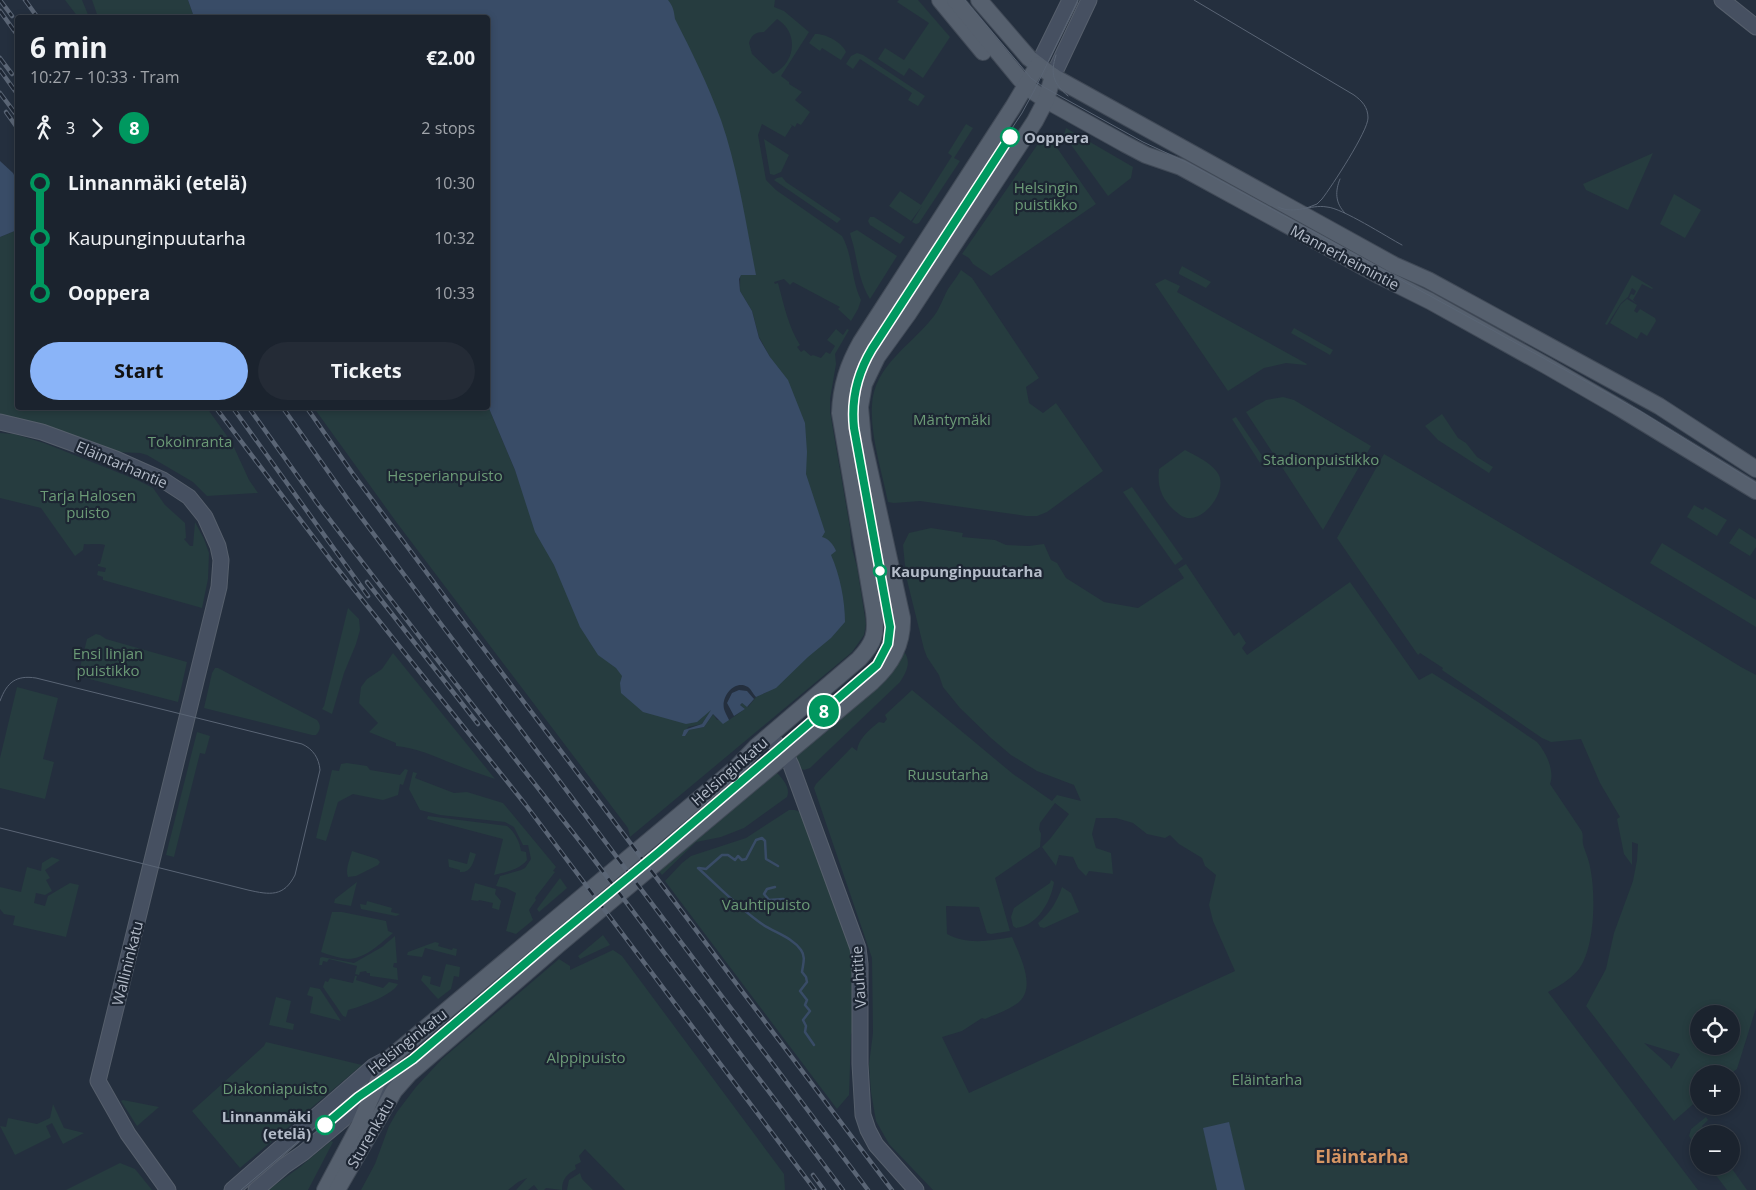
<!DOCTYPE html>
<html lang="en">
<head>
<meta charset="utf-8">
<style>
	:root { --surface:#1b232e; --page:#242b36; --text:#f1f3f6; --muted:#a0a4aa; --line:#39404a; --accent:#8ab4f8 }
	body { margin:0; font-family:"Open Sans",sans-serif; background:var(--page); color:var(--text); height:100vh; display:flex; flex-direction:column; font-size:19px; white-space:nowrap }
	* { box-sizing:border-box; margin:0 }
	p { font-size:16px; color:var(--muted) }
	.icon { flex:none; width:28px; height:28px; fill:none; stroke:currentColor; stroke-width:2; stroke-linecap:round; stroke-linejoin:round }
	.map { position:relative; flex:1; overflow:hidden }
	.sheet { position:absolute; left:15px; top:15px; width:475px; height:395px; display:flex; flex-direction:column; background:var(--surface); border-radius:5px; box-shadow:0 2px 8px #0003,0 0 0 1px var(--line) }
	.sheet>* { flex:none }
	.badge { padding:0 10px; border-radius:16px; font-size:18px; line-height:32px }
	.controls { position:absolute; left:1690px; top:1005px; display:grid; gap:10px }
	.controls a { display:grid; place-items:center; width:50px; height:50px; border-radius:50%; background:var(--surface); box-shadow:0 2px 8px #0003,0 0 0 1px var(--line); font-size:25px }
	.map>.badge { position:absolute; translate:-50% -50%; box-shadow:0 0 0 2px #fff }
	.legs { display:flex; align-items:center; gap:8px; height:55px; padding:0 15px; font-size:16px }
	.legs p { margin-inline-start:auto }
	.overview { display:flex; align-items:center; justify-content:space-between; height:85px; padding:0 15px }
	h1 { font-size:28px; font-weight:700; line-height:38px }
	.action { display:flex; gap:10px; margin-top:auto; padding:10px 15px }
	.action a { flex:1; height:58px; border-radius:30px; background:var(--accent); color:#111; font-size:20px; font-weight:700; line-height:58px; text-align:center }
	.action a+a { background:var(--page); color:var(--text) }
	ul { padding:0 15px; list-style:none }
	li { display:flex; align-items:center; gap:18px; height:55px; font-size:19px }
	li i { display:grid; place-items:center; width:8px; height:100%; margin:0 6px; background:currentColor }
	li i::after { content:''; width:12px; height:12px; margin:-6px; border:4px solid; border-radius:50%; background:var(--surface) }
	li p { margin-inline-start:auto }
	li:first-child i { background:linear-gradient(#0000 50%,currentColor 0) }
	li:last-child i { background:linear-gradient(currentColor 50%,#0000 0) }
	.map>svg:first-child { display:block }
	.green { fill:#263c3f; fill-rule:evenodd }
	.water { fill:#394c67 }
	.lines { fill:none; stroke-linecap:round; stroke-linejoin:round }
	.stream { stroke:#394c67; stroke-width:2.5 }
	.secondary-casing { stroke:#565f6c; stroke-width:17 }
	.primary-casing { stroke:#414a57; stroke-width:18 }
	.secondary { stroke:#465061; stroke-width:15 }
	.primary { stroke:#56606e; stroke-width:16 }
	.tram { stroke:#5a6575; stroke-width:1 }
	.rail-casing { stroke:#5a6575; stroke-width:4.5 }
	.rail { stroke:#1d2633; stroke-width:2.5; stroke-dasharray:8; stroke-linecap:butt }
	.line-1-casing { stroke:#fff; stroke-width:11 }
	.line-1 { stroke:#00985f; stroke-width:8 }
	.stop-1-dot { fill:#fff; stroke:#00985f; stroke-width:2.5 }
	.labels { text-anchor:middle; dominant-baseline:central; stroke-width:4.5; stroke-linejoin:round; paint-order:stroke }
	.stop-label { font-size:15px; font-weight:bold; fill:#b4bcc9; stroke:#1d2633; text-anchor:start }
	.park-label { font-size:15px; fill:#6b9a76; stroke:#1d2633 }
	.street-label { font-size:15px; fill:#b4bcc9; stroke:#1d2633 }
	.quarter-label { font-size:18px; font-weight:bold; fill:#d59563; stroke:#1d2633 }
</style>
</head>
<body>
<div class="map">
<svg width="1756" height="1190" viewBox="0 0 1756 1190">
	<rect width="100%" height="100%" fill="#242f3e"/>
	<g class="green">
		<polygon points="65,0 82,0 89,17 78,17"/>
		<polygon points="92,0 188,0 194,17 98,17"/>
		<path d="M 658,0 L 775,0 L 774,7 L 784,11 L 809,32 L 781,76 L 789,82 L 789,84 L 802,92 L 795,100 L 810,112 L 801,125 L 797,123 L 795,127 L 790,124 L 792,126 L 785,137 L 762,124 L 758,135 L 766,180 L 776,190 L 842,236 C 853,255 851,280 861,300 L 858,309 L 851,321 L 838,309 L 840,307 L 793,282 L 790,285 L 784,279 L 774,282 L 775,284 L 778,283 C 784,305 788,326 800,345 L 797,347 L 801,352 L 804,350 L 811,356 L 813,355 L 821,358 L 826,352 L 830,354 L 835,346 L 827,340 L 836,329 L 843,335 L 847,329 L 849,330 L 835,354 L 836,364 L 830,399 L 830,412 L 850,528 L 851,545 L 857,567 L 866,624 L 864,635 L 852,652 L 630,837 L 628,828 L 397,523 L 314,408 L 488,406 L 515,470 L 521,487 L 695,664 L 711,711 L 702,724 L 688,727 L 685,736 L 689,730 L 704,727 L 713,714 L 717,720 L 729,720 L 745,709 L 740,705 L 742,703 L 748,707 L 756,697 L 767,692 L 822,537 L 770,357 L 759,337 L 752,311 L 740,291 L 741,202 L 739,191 L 733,187 ZM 777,19 C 799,32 796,63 773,74 L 752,54 L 749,43 C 751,35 756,32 764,32 Z"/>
		<polygon points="899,0 918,0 950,37 923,78 909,68 904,76 878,59 885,48 904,60 929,23 897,2"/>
		<path d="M 815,34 C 825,33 843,43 846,52 L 841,60 L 822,48 L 820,51 L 809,43 Z"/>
		<polygon points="857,53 863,55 925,96 918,106 908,100 912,93 860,59 853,69 846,64 851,56"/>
		<polygon points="966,124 973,128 954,158 960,161 919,223 916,224 912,222 922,206 911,221 889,206 900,191 921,205 952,156 948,153"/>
		<polygon points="1066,128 1133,167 1131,178 1108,196 1064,135"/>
		<polygon points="1042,138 1053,142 1096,204 991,276 973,264 969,258 962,254"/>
		<polygon points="764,139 789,155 781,172 774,175 770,174"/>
		<polygon points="1653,153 1628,210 1586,190 1583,184"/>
		<polygon points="782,177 786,182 841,219 837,223 774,180 777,178"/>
		<polygon points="1674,194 1701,210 1685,238 1660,224"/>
		<polygon points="870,217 874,217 905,237 900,244 870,225 868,221"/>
		<polygon points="17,230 18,408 207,408 232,443 249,480 258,493 207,496 193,482 147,455 140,453 115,452 34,422 0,415 0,237"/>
		<path d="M 857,230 L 897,256 L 870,299 C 860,283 858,266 854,248 C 853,243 851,238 850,233 Z"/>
		<polygon points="1182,266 1211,282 1206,288 1179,274 1179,272"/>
		<path d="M 961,270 L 972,278 L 1039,378 L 1026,387 L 1029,403 L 1043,413 L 1056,403 L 1103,471 L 1047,512 L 1037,516 L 1026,516 L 920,501 L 894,503 L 888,502 C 882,472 870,435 872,405 C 874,365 912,345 934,316 C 940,308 943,298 948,289 C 952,283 957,277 961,270 Z"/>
		<polygon points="1632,275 1653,288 1652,289 1642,284 1633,300 1638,304 1629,298 1631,294 1634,295 1636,291 1632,288 1628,297 1621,303 1607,325 1605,324"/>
		<polygon points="1165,279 1180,286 1177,292 1307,364 1306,365 1286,363 1264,368 1228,391 1155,284"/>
		<polygon points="1627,299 1637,305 1634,311 1637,313 1640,309 1655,318 1656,321 1647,336 1641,332 1637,339 1610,323 1621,304"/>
		<polygon points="1294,328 1333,350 1330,355 1291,333"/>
		<polygon points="1283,397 1294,400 1371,446 1323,530 1246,412 1266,400"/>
		<polygon points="1442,414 1458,438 1466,443 1477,457 1493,467 1489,473 1438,440 1425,426"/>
		<polygon points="1236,417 1263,457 1260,463 1232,419"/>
		<path d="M 0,433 L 14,434 L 44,443 L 137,480 L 153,488 L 165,505 L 185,523 L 186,538 L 184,539 L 190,546 L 193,546 L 195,522 L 204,539 L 209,553 L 208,579 L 202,608 L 103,580 L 103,577 L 97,575 L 98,571 L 105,572 L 106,568 L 98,566 L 98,564 L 100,564 L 105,545 C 98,543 92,545 84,544 L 83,550 L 75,556 L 41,508 L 0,498 Z"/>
		<path d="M 1185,450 C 1196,456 1210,462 1217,472 C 1229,487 1208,517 1191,518 C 1184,519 1179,514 1174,510 C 1161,498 1157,486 1159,469 Z"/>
		<path d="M 1384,454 L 1666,621 L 1741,667 L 1756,675 L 1756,1008 L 1737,1069 L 1730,1074 L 1699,1074 L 1699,1099 L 1674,1121 L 1586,1006 L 1606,969 L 1614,933 L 1633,881 L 1637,860 L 1638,844 L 1632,842 L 1632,865 L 1624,854 L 1617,819 L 1620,817 L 1600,783 L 1581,739 L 1551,742 L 1542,738 L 1442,670 L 1443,668 L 1420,653 L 1418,655 L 1337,538 ZM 1699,1014 L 1731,1014 L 1731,1046 L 1699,1046 ZM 1644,1043 L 1680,1054 L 1671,1069 L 1670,1066 Z"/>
		<polygon points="1132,487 1183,559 1175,565 1123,492"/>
		<polygon points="1694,505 1703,510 1705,507 1727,520 1717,536 1687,517"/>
		<path d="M 931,528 L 963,533 L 962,537 L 995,540 L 1006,545 L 1029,546 L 1044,544 L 1051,560 L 1057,563 L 1066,578 L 1104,602 L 1138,608 L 1184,578 L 1178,569 L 1186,564 L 1234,636 L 1239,632 L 1246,643 L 1242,648 L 1247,655 L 1350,582 L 1419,680 L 1432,673 L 1478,702 L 1537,742 C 1546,752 1555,771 1550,784 L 1581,830 C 1584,835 1582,839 1583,844 C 1585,852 1589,859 1590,867 C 1596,894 1595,947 1579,969 C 1570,980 1559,986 1548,992 L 1698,1190 L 933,1190 L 889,1144 L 876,1121 L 871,1092 L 869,1064 L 873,1033 L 872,958 L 814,788 L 816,784 L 852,747 L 857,751 C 858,739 869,730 879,722 L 884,723 L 887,719 L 885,715 L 912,690 L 1013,774 L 1052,801 L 1057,795 L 1081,801 L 1074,785 L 1037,771 L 1011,755 L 991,738 L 960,708 L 943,687 L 939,675 L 927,657 L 924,649 L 906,576 L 903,545 L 909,533 ZM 1055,803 L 1069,814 L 1050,839 L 1042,847 L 1056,866 L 1059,855 L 1073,857 L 1078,868 L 1086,876 L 1089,871 L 1113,874 L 1111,853 L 1096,848 L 1092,834 L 1096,818 L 1116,818 L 1133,823 L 1147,834 L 1165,838 L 1170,835 L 1179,844 L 1202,858 L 1205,866 L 1216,875 L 1209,905 L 1213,921 L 1235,971 L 969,1093 L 942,1037 L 962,1031 L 982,1018 L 985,1019 C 996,1014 1012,1009 1020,1001 C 1036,985 1019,954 1012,937 C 991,941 966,945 947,934 L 946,906 L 979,907 L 987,933 L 991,934 L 1010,931 L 995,878 L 1040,847 L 1041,834 L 1039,829 L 1040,823 Z"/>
		<polygon points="1739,528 1756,539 1756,547 1750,556 1729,543"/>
		<polygon points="1662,543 1756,600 1756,627 1650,563"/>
		<polygon points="348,608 359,619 360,630 356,644 344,673 332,714 322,709 324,706"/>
		<polygon points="96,634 100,635 106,639 187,662 178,702 78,676 87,639"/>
		<path d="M 904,652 C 912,662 906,673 900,682 L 810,768 L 804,770 L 800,768 L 796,759 L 796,754 Z"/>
		<path d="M 393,653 L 495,779 C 484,775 474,772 464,768 C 442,760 420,748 396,746 L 396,743 L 369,732 L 378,723 L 359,703 L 361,687 L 367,679 L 382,669 Z"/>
		<path d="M 215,668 L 218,668 L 317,720 C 321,725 321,730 316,735 L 312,735 L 204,708 L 212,673 Z"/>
		<polygon points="17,687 58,698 43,759 54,762 45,799 0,788 0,758"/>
		<polygon points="197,732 210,736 205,754 200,753 174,857 166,855"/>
		<polygon points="347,763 367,766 370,770 400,775 405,769 408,770 403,785 400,784 398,795 383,800 353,794 338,802 326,841 316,838 332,770 339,771 341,764"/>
		<path d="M 775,771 C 782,778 791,787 787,797 L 744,828 L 721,837 L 696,842 L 662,875 L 658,870 Z"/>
		<polygon points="413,772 417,773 415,778 454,793 467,792 503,803 556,867 553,871 555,872 535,898 536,900 529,910 533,920 516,934 506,931 516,893 506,888 496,886 500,876 521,870 525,868 531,859 528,845 523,845 514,827 505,822 440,815 420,810 409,789"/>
		<polygon points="789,810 795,810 803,813 854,951 855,1025 851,1035 849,1095 837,1109 665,881 682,863 691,856 746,838"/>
		<path d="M 428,816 L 507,826 C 514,831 520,842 521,851 L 526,852 L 527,860 C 519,870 506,872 494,875 L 503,839 L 427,819 Z"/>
		<path d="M 352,851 L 377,859 L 380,862 L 378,865 L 356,876 L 348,877 C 345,869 350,859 352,851 Z"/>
		<path d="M 470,852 L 476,854 C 473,863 471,873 460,872 L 460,870 L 449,867 L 448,859 L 467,864 Z"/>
		<polygon points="52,857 60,860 45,870 50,878 46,880 52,891 45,895 36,893 34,903 45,906 48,896 70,883 79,885 66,937 13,925 15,916 4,914 0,909 0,887 21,892 27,867 41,871 42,863"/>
		<polygon points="560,878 567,888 539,912 537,909"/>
		<path d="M 1051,880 L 1054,882 C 1051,902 1037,926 1016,928 L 1013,926 L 1011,917 L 1014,908 L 1050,883 Z"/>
		<polygon points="357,882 351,906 334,903 335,899"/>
		<polygon points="475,883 496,889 495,894 501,901 499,910 492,908 493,903 479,900 478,901 471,900"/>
		<path d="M 1062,887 L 1071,893 L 1079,912 L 1044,928 L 1040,927 L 1038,923 C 1050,913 1057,902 1062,887 Z"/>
		<polygon points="367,901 392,908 391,912 400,914 396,916 361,909 360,904 366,905"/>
		<path d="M 332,912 L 342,912 L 386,921 L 388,931 L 393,933 C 381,943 365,959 348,959 C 339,958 329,955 321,952 Z"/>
		<polygon points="603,935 610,945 580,959 578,956"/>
		<polygon points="395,936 397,963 394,963 393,967 397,968 398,980 370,976 370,973 367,973 366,971 360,972 359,975 355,974 357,966 329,959 327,962 323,961 322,965 319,965 320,958 322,957 354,963 382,947"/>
		<polygon points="435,942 439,943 438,946 452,950 453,948 457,949 456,956 425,948 422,957 407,955 408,952"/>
		<path d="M 613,950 L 622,956 L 784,1174 L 785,1190 L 625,1190 L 585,1149 L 579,1156 L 581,1162 L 575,1165 L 576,1169 C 567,1174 562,1179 562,1190 L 546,1188 L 544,1190 L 538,1190 L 534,1185 L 528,1190 L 516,1190 L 527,1178 L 518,1182 L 508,1190 L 361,1190 L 375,1164 L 389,1126 L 397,1112 L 416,1087 L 442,1059 L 559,959 L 570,966 L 570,970 Z"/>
		<polygon points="446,964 460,967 459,977 454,976 451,989 438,999 421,980 423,975 431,977 430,984 440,987"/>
		<path d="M 355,976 L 357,976 L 356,980 L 383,988 L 389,982 L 398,984 C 393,995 360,1007 348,1010 L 346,1017 L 343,1016 L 323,987 L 325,981 L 328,982 L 330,978 L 353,983 Z"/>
		<polygon points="310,987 320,989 341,1021 310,1013 313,997 307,995"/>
		<polygon points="276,997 291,1001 286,1022 294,1024 293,1030 269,1025"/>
		<polygon points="266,1042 362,1065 240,1168 192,1111 264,1046"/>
		<polygon points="123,1100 159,1107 137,1126 121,1101"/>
		<polygon points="53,1104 64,1128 84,1133 63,1144 52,1123 46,1126 51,1137 15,1155 0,1126 6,1127 8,1118 37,1124 50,1118"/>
		<polygon points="1706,1117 1708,1120 1702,1126 1707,1134 1699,1134 1699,1153 1689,1136 1691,1129"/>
		<polygon points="331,1141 333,1142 308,1190 268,1190 300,1167"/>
		<polygon points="120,1163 135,1169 152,1190 66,1190"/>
		<polygon points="1709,1166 1730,1166 1747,1190 1727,1190"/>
		<polygon points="580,1173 582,1179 593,1190 567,1190 569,1180"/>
	</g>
	<g class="water">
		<path d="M 188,0 L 668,0 C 673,6 674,11 675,19 C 692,52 708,85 721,120 C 738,169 746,224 756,275 L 741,275 L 739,279 L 740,291 L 752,311 L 759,338 L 770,357 L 788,380 L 805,423 L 807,452 L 806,474 L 825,532 L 822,537 C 828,538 834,545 836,551 L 831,555 C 840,575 845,601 845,622 L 831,638 L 808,657 L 776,688 L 756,697 C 753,694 751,689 748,687 C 735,679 721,696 724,709 C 725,712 727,716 729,720 L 723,724 L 713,714 L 704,727 L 689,730 L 685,736 L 682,736 L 684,730 L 702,724 L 711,710 L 697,722 L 686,724 L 643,712 L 621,693 L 620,683 L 622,676 L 616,668 L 598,655 L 580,627 L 554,565 L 535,532 L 515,470 L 488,406 L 488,18 L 194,17 Z"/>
		<polygon points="0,161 13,173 17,181 17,230 0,237"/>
		<polygon points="739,690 747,691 754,699 747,707 742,703 740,705 745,709 734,716 727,703 732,693"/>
		<polygon points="1229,1122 1245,1190 1217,1190 1203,1128"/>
	</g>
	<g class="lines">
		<g class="stream">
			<path d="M 698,868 C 719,887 739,908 762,924 C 775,933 792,937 801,950 C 806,957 803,964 802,972 L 806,977 L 807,982 L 800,991 L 807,1000 L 805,1005 L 810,1011 L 803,1020 L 806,1026 L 805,1032 L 814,1045"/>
			<polyline points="699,868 706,869 722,855 728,855 735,860 738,856 742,860 746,859 756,840 762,838 765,841 766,859 778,866"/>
			<polyline points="775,887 767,889 764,894 769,900 783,899 788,901"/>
		</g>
		<g class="secondary-casing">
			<g id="secondary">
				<polyline points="1722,0 1756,27"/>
				<polyline points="1038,65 1070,0"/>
				<polyline points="1053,76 1089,0"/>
				<polyline points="0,422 42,432 116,459 163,480 189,497 205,517 218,546 221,560 219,587 98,1081 128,1134 168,1190"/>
				<polyline points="769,736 786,755 791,765 858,948 860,964 860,1064 863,1115 868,1130 876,1145 916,1190"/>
				<polyline points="232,1190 374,1066 391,1057"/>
				<polyline points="256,1190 284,1166 303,1153 358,1107 373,1096 404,1078"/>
			</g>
		</g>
		<g class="primary-casing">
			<g id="primary">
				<polyline points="940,0 983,52"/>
				<polyline points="955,0 1020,79 1031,90 1046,100 1125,144 1146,155 1181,167 1380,276 1430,301 1547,366 1618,407 1756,491"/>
				<polyline points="979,0 1029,58 1054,77 1394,265 1428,280 1659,406 1756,469"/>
				<path d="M 325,1190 L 359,1126 L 382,1071 L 391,1057 L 736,768 L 757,746 L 859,659 C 874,643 877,634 874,612 L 840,413 C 841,386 848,365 861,342 L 1013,107 L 1038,65"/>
				<path d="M 337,1190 L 385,1107 L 394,1091 L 409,1074 L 557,946 L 872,682 C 891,665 903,644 902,618 L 863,441 L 860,407 L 864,384 L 877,357 L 908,314 L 1035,121 L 1046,100 L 1053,76"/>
			</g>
		</g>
		<use href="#secondary" class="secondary"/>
		<use href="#primary" class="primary"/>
		<g class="tram">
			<polyline points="965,0 1031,78 1042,86 1143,142 1186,162 1640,411 1756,483"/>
			<path d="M 1194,0 L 1354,95 C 1362,101 1368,107 1368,118 C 1368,131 1332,186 1322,199 L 1317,204 L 1304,209"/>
			<path d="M 1056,55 C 1050,74 1053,83 1068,96"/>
			<path d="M 1340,179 C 1335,191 1335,203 1345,213"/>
			<path d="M 1278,207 C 1295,215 1310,204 1327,207 C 1342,208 1387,237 1402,245"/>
			<path d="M 0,701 C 7,682 16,675 36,678 L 302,744 C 313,749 319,758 320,770 L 295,875 C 284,897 270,895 248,890 L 0,828"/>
			<path d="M 241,1190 L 353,1095 L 387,1073 L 411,1055 L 867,669 C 880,654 886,639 885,619 L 850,429 C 846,399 852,372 869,346 L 1022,113 L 1034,91 L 1078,0"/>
		</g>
		<g class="rail-casing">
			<g id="rail">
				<polyline points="0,0 12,16"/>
				<polyline points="25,0 38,18"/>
				<polyline points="0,11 18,36"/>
				<polyline points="0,58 12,74"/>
				<polyline points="0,70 18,95"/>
				<polyline points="0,93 18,117"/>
				<polyline points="6,112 18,129"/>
				<polyline points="216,408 333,563 525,804 815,1190"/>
				<polyline points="233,408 368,596"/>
				<polyline points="249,408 317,503 439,662 589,853 843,1190"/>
				<polyline points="283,408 349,501 441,624 868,1190"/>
				<polyline points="307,408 353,474 456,612 892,1190"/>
				<polyline points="367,582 478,724"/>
				<polyline points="813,1175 824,1190"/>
			</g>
		</g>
		<use href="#rail" class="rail"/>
	</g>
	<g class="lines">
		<g class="line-1-casing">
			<path id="line-1" d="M 325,1125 L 358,1097 L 413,1059 L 549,943 L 659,852 L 877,665 L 888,644 L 890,627 L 854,428 C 851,400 857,374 872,349 L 1010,137"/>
		</g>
		<use href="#line-1" class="line-1"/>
	</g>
	<g class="stop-1-dot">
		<circle cx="1010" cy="137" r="9"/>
		<circle cx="880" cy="571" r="6"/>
		<circle cx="325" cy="1125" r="9"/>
	</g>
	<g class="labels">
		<g class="stop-label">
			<text x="1024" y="137">Ooppera</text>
			<text x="891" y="571">Kaupunginpuutarha</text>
			<text x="311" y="1116" text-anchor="end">Linnanmäki<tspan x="311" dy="17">(etelä)</tspan></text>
		</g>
		<g class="park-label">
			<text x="1046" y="187">Helsingin<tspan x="1046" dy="17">puistikko</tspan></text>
			<text x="952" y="419">Mäntymäki</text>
			<text x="190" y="441">Tokoinranta</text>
			<text x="1321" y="459">Stadionpuistikko</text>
			<text x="445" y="475">Hesperianpuisto</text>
			<text x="88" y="495">Tarja Halosen<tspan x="88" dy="17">puisto</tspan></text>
			<text x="108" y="653">Ensi linjan<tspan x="108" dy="17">puistikko</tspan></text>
			<text x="948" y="774">Ruusutarha</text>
			<text x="766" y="904">Vauhtipuisto</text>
			<text x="586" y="1057">Alppipuisto</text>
			<text x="1267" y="1079">Eläintarha</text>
			<text x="275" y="1088">Diakoniapuisto</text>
		</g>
		<g class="street-label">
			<text transform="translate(1345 257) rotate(28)">Mannerheimintie</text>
			<text transform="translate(122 464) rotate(23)">Eläintarhantie</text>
			<text transform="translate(729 771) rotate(-41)">Helsinginkatu</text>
			<text transform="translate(127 963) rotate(-76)">Wallininkatu</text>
			<text transform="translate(858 977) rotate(-94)">Vauhtitie</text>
			<text transform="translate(407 1041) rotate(-38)">Helsinginkatu</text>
			<text transform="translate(370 1133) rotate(-60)">Sturenkatu</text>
		</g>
		<g class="quarter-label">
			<text x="1362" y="1156">Eläintarha</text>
		</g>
	</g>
</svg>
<div class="controls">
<a><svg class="icon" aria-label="locate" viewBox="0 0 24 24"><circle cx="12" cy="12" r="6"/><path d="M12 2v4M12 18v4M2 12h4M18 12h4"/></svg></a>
<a>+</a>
<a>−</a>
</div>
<b class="badge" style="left:824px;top:711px;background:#00985f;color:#fff">8</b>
<section class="sheet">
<div class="overview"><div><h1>6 min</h1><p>10:27 – 10:33 · Tram</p></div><b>€2.00</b></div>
<div class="legs"><svg class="icon" aria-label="walk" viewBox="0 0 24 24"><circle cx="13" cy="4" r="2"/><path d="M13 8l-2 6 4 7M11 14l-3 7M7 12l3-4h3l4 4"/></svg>3<svg class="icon" aria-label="forward" viewBox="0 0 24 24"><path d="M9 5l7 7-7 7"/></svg><b class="badge" style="background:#00985f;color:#fff">8</b><p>2 stops</p></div>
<ul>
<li><i style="color:#00985f"></i><b>Linnanmäki (etelä)</b><p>10:30</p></li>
<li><i style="color:#00985f"></i><span>Kaupunginpuutarha</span><p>10:32</p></li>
<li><i style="color:#00985f"></i><b>Ooppera</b><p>10:33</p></li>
</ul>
<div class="action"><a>Start</a><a>Tickets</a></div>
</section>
</div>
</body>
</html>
